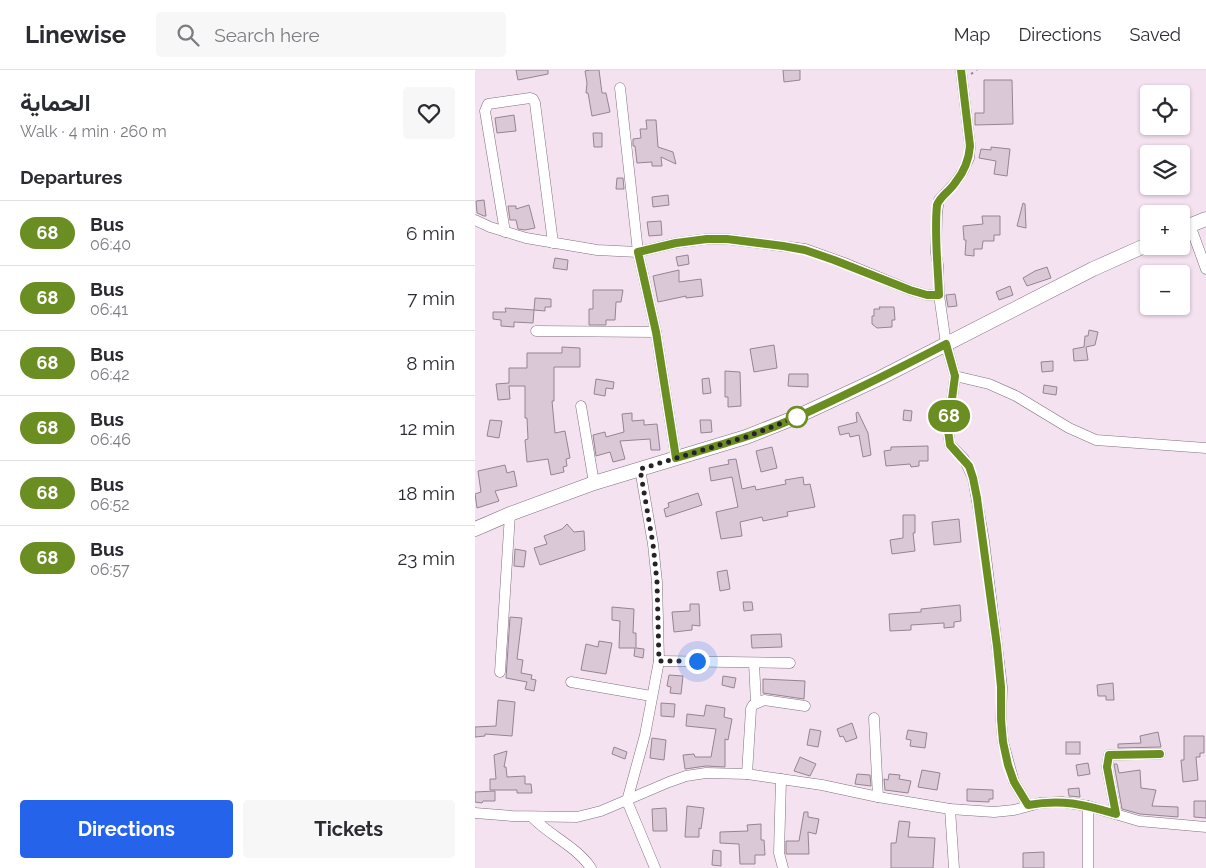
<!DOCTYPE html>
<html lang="en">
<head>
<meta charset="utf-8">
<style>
	:root { --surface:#fff; --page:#f7f7f7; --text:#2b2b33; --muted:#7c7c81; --line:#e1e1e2; --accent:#2563eb }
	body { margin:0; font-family:Raleway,Vazirmatn,sans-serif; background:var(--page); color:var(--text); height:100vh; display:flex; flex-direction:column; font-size:19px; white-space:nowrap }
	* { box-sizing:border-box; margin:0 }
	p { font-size:16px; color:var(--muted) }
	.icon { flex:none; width:28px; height:28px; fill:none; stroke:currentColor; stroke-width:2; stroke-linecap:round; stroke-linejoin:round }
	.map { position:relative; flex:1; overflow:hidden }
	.details { display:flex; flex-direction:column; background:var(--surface); width:475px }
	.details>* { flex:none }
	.badge { padding:0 10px; border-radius:16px; font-size:18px; line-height:32px }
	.tools { position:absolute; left:665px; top:15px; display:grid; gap:10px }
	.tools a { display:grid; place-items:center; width:50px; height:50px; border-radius:5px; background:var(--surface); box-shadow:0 1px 4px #0004; font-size:25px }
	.you { position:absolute; width:25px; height:25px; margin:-12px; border:4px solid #fff; border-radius:50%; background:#1a73e8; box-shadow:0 0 0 8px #1a73e833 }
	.map>.badge { position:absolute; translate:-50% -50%; box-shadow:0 0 0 2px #fff }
	h2 { padding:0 20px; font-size:19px; line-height:45px }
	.round { display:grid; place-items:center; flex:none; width:52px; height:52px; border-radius:5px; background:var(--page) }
	.overview { display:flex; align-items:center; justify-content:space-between; height:85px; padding:0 20px }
	h1 { font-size:24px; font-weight:700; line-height:38px }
	.button { display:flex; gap:10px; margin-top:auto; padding:10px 20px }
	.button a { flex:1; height:58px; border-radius:5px; background:var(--accent); color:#fff; font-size:20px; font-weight:700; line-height:58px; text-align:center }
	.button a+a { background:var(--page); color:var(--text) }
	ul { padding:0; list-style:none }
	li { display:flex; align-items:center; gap:15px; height:65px; padding:0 20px; border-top:1px solid var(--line) }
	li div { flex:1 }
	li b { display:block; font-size:19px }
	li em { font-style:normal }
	li .badge { min-width:55px; font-weight:700; text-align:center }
	header { display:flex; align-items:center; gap:30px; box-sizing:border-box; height:70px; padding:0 25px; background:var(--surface); border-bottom:1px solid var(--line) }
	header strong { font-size:24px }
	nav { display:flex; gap:28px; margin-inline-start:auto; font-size:18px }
	.search { width:350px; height:45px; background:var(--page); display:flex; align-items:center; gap:12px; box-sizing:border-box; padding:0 18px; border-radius:5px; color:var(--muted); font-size:19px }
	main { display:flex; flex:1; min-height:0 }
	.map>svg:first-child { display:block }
	.building { fill:#dac8d7; stroke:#958492 }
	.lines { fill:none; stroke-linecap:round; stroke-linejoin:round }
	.minor-casing { stroke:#81707e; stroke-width:11 }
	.secondary-casing { stroke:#81707e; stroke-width:15 }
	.path { stroke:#938691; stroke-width:2; stroke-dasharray:2.5 4; stroke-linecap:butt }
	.minor { stroke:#fff; stroke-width:10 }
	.secondary { stroke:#fff; stroke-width:14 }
	.line-casing { stroke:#fff; stroke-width:11 }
	.line { stroke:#6b8e23; stroke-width:8 }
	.walk { stroke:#282127; stroke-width:5; stroke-dasharray:0 9 }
	.stop-dot { fill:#fff; stroke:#6b8e23; stroke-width:2.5 }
</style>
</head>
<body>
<header>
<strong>Linewise</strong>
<div class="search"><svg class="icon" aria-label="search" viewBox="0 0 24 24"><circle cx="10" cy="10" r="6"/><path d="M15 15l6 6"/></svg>Search here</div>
<nav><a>Map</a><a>Directions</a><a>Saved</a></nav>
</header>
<main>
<section class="details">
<div class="overview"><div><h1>الحماية</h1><p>Walk · 4 min · 260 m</p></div><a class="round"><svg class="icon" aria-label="heart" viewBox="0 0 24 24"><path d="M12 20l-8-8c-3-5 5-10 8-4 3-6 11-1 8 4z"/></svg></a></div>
<h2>Departures</h2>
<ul>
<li><span class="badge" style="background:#6b8e23;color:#fff">68</span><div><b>Bus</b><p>06:40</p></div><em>6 min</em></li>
<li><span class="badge" style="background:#6b8e23;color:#fff">68</span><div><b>Bus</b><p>06:41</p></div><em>7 min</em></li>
<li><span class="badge" style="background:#6b8e23;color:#fff">68</span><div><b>Bus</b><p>06:42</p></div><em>8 min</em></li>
<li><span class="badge" style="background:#6b8e23;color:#fff">68</span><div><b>Bus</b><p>06:46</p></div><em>12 min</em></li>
<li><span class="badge" style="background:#6b8e23;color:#fff">68</span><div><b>Bus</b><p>06:52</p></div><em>18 min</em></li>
<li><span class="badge" style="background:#6b8e23;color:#fff">68</span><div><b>Bus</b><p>06:57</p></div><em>23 min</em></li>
</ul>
<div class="button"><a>Directions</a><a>Tickets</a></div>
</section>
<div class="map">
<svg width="731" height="798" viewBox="0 0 731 798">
	<rect width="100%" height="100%" fill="#f5e2f1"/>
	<g class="building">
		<polygon points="41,0 73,0 73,4 43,10"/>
		<polygon points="115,0 124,0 127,23 131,23 135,42 117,46 113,23 111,23 112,13 110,1"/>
		<polygon points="308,0 325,0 325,10 309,12"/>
		<polygon points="509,10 537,10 538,54 500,55 500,43 509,43"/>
		<polygon points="39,45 41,61 22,63 20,48"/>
		<polygon points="171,50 181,50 183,77 198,82 201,94 186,87 187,96 177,96 177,92 162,93 160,76 158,76 158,69 166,68 165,59 172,59"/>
		<polygon points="118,63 127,63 127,77 119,77"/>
		<polygon points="516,77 535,79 532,106 519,104 521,91 504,88 506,79 516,80"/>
		<polygon points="142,108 148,108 149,119 141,119"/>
		<polygon points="193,125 194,135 178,137 177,127"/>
		<polygon points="9,130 11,146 9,146 2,143 1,131"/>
		<polygon points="548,133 550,134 551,158 542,156"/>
		<polygon points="54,135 60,158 50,160 43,159 41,150 35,150 33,136 41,136 41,139"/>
		<polygon points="507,146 525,146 525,165 519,165 519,171 508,171 507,179 499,179 499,186 490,185 491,170 489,170 488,156 508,154"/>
		<polygon points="186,151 187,165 174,166 172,152"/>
		<polygon points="213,185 214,194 203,196 201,187"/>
		<polygon points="80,188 93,190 92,200 78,198"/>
		<polygon points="572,197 576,208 552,216 548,208 560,201"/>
		<polygon points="204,200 204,212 226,209 228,226 211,228 211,226 183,232 178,206"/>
		<polygon points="535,216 538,225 524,230 521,222"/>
		<polygon points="118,220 148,220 146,232 141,232 140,250 131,250 131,255 114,255 114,239 118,239"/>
		<polygon points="480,224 482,236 473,237 471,225"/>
		<polygon points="60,228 76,229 76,237 70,237 70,241 59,240 58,253 39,252 39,257 26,256 26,250 18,249 18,242 31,242 30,238 59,240"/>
		<polygon points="404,237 419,237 420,250 417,250 417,257 402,258 397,254 397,246 399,246 399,239 405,239"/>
		<polygon points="614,260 623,262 620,275 611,277 613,290 599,291 598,279 609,277 610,266 613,266"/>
		<polygon points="299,275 302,298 279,302 275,279"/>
		<polygon points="87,277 105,278 105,297 79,297 79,331 77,331 80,363 90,361 95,388 91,389 92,396 88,397 89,402 76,405 73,389 52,392 50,370 53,369 52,348 50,348 50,316 34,316 35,329 23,330 21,314 34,313 34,298 52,298 52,283 87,283"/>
		<polygon points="578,291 578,301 567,302 566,292"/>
		<polygon points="250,301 265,302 266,336 253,337 253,327 250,327"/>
		<polygon points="314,304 333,304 333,317 313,316"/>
		<polygon points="234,308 236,323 228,324 227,309"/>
		<polygon points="121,309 139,312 138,319 131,318 130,326 119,324"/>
		<polygon points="569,315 582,317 581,325 568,323"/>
		<polygon points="429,340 437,341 436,351 428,350"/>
		<polygon points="383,342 393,363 396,385 388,387 384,365 375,367 374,363 365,365 363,357 382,352 381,343"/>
		<polygon points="157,343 157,351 169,350 169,355 182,354 185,380 176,380 175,369 145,371 150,389 138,392 135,382 121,386 118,365 130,362 131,367 149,362 147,344"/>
		<polygon points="15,350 27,351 24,368 12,366"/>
		<polygon points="225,350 236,350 237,362 226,363"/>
		<polygon points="453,376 453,391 444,391 444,396 436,397 435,394 411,396 409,381 416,380 416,377"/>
		<polygon points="297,377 302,398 286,402 281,381"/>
		<polygon points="261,389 267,419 280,416 281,420 311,414 310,410 328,407 329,415 335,414 340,437 312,442 313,446 288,451 287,447 265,452 267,466 246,469 241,442 263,437 257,407 236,411 234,398 254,394 253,390"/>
		<polygon points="30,395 32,403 39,401 42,416 20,421 24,431 2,438 0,424 6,422 3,401"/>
		<polygon points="223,423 227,435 191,447 189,439 194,437 193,433"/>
		<polygon points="428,445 440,445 440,463 438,463 440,481 417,484 415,470 428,468"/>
		<polygon points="484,449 486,472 459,475 457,452"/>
		<polygon points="92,454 99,462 109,461 110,480 65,495 59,478 72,474 69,466 87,459"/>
		<polygon points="40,479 51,481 49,497 39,496"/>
		<polygon points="252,500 255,519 245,521 242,502"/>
		<polygon points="268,532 277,532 278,540 269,541"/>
		<polygon points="215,534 224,534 225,556 217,555 217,560 199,562 197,542 215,541"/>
		<polygon points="485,535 486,551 479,552 479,557 469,558 469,553 436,555 436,560 415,561 414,544 446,542 446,539"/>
		<polygon points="137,537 159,539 158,563 161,563 161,578 169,579 168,588 159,586 160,578 144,578 145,551 137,550"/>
		<polygon points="35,547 47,548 42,589 48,590 46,603 57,605 56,609 61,610 59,621 50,619 52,612 31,608"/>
		<polygon points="306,564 307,577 277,578 276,565"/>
		<polygon points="124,571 137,573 131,604 106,600 111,574 123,577"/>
		<polygon points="194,605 208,606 206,624 195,623 196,617 192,616"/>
		<polygon points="248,606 261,608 259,618 247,615"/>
		<polygon points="288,609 330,611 329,629 288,623"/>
		<polygon points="638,613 639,630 631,630 631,626 623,626 622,615"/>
		<polygon points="23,630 40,632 37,666 10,664 10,666 0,667 0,657 21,656"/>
		<polygon points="186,633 200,634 199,647 186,646"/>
		<polygon points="231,635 250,638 249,647 257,649 253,670 250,669 250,697 231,696 210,699 208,685 219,684 220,687 236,687 241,659 211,656 212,644 229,646"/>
		<polygon points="377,653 382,668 371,672 368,666 365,667 362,659"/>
		<polygon points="335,659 346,661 343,677 332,675"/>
		<polygon points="433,660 452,663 450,678 435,676 436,670 431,669"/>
		<polygon points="683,662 686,677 643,678 643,674 666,673 665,666"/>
		<polygon points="709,666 729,666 729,683 725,683 725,687 721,687 723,710 708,712 706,690 709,690"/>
		<polygon points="177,668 191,670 189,690 175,688"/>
		<rect x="591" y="672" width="14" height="12"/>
		<polygon points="139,677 152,682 150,689 137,684"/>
		<polygon points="32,681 29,697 31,697 32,707 50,706 50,714 56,714 57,723 42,723 42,720 15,720 15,709 21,709 19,685"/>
		<polygon points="325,687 341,694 335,706 319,701"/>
		<polygon points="613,693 615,704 603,706 601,695"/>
		<polygon points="639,694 642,694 644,703 665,700 666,718 681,720 677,736 703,737 703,747 665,744 647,739"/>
		<polygon points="447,700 465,703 462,720 443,717"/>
		<polygon points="382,704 395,705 396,716 380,714"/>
		<polygon points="414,704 425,705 424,709 436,711 433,723 410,720 409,709 413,710"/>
		<polygon points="604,718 605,727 594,726 593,719"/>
		<polygon points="492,719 518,720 518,729 514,729 514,732 492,731"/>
		<polygon points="20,721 20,731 8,731 7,733 0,732 0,722"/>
		<polygon points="719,731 731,731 731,748 719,747"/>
		<polygon points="212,736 229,738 226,759 224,758 224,767 210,767"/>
		<polygon points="191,738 192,761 178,761 177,739"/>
		<polygon points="329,742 333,742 333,747 344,749 341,764 333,762 334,784 311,784 311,771 324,771"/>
		<polygon points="424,751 435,752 433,767 460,768 458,798 416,798 416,773 421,773"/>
		<polygon points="286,754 286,770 289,770 290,785 280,785 280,794 265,794 264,774 245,773 245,762 273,761 272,755"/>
		<polygon points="238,780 246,781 246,796 237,795"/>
		<polygon points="569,782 569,798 548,798 548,783"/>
	</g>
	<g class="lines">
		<g class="minor-casing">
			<g id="minor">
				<polyline points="486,0 495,76 494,88 488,101 480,113 464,130 462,142 461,183 463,195 464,225 471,274 480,306 514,314 541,326 594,358 621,370 731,378"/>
				<polyline points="145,18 163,182 181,262 201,388"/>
				<polyline points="0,150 15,157 51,168 122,180 163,182 201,173 232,169 252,169 330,179 372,194 435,220 452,225 464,225"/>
				<polyline points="715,155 731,199"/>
				<polyline points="30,162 10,41 13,34 55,28 58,29 60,33 78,173"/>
				<polyline points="61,261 181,262"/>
				<polyline points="480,306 473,360 475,375 489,389 498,408 509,471 522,576 527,617 526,649 528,672 539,712 553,735"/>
				<polyline points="106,336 119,413"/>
				<polyline points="165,399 178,474 182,512 184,591 170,665 152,731 180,798"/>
				<polyline points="184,591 315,593"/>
				<polyline points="279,593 281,633"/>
				<polyline points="25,602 35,444"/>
				<polyline points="96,612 176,626"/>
				<polyline points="399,648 403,727"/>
				<polyline points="272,704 276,639 278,635 289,630 330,636"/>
				<polyline points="306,709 304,783 308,798"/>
				<polyline points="613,736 613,798"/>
				<polyline points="475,739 479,798"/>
				<polyline points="0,743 37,746 102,747 126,741 194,712 211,706 231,703 272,704 347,715 403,727 475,739 519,742 539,740 565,733 587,732 613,736 664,751 731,757"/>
				<polyline points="641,744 632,697 634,685 685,684"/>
				<path d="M 57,747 C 75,766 101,776 116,798"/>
			</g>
		</g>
		<g class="secondary-casing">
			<g id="secondary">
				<polyline points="706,159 731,149"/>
				<polyline points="0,459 35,444 119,413 271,367 319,348 405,308 618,199 674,174"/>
			</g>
		</g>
		<polyline class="path" points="496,4 502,0"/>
		<use href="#minor" class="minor"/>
		<use href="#secondary" class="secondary"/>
	</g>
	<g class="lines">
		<g class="line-casing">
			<path id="line" d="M 486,0 L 495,76 C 494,90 489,102 480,113 C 475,121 465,126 462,135 C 459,165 463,195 464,225 L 452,225 L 435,220 L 359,190 L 330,180 L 308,176 L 252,169 L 232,169 L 201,173 L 163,182 L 181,262 L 201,388 C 241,376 282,365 320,348 C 371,325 421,300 471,274 L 480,306 L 473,360 L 475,375 L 494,396 L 498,408 L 502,428 L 522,576 L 526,617 L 526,649 L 528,672 L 533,695 L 539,712 L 553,735 C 587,729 608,734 641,744 L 632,697 L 634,685 L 685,684"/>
		</g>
		<use href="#line" class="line"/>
		<polyline class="walk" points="222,591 184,591 182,512 178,474 165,399 271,367 322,347"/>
	</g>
	<circle class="stop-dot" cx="322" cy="347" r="10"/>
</svg>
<div class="tools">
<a><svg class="icon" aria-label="locate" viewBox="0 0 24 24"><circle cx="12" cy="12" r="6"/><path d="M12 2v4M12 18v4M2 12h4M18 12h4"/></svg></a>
<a><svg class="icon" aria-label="layers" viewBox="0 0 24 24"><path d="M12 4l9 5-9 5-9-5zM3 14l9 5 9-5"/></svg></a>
<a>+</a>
<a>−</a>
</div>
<div class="you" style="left:222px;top:591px"></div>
<b class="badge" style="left:474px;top:346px;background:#6b8e23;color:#fff">68</b>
</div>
</main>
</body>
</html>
